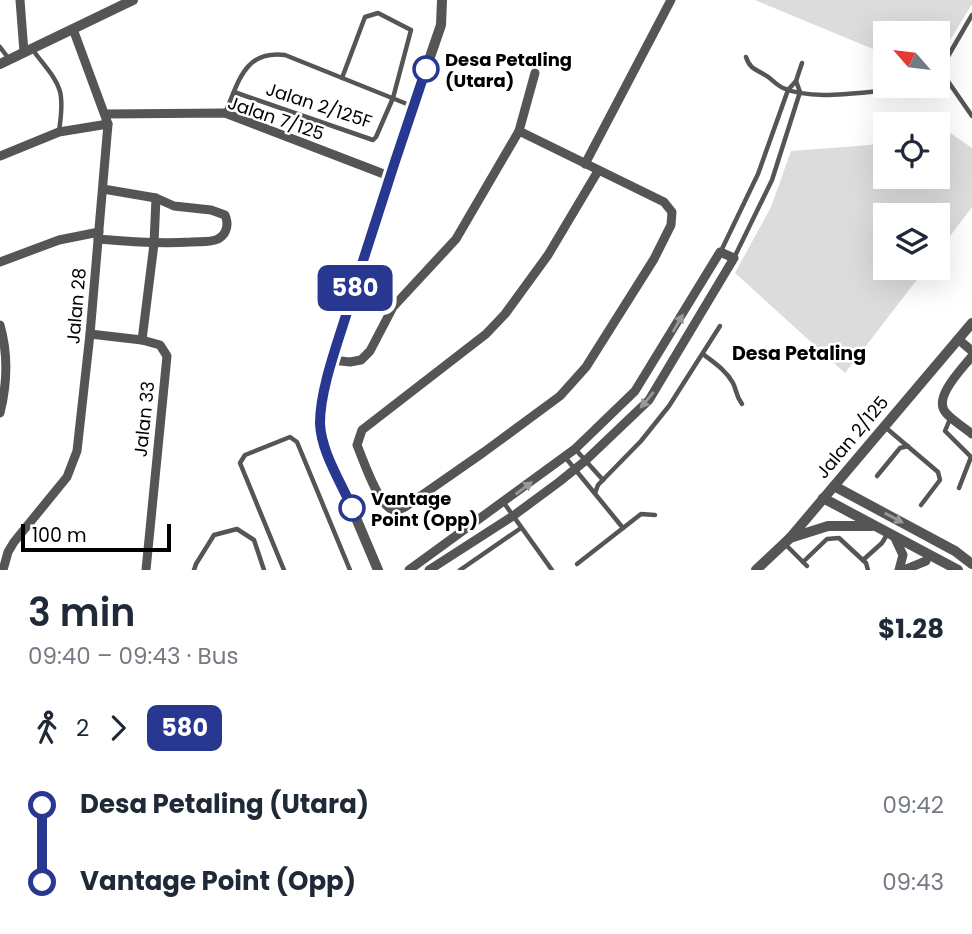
<!DOCTYPE html>
<html lang="en">
<head>
<meta charset="utf-8">
<style>
	:root { --surface:#fff; --page:#f2f2f3; --text:#1f2937; --muted:#747a83 }
	body { margin:0; font-family:Poppins,sans-serif; background:var(--page); color:var(--text); height:100vh; display:flex; flex-direction:column; font-size:26px; white-space:nowrap }
	* { box-sizing:border-box; margin:0 }
	p { font-size:23px; color:var(--muted) }
	.icon { flex:none; width:38px; height:38px; fill:none; stroke:currentColor; stroke-width:2; stroke-linecap:round; stroke-linejoin:round }
	.map { position:relative; height:570px; overflow:hidden }
	.details { display:flex; flex-direction:column; background:var(--surface); flex:1 }
	.details>* { flex:none }
	.badge { padding:0 14px; border-radius:10px; font-size:24px; line-height:46px }
	.needle { width:46px; rotate:298deg }
	.buttons { position:absolute; left:873px; top:21px; display:grid; gap:14px }
	.buttons a { display:grid; place-items:center; width:77px; height:77px; border-radius:0px; background:var(--surface); box-shadow:0 7px 28px #0002; font-size:35px }
	.scale { position:absolute; left:21px; bottom:18px; width:150px; box-sizing:border-box; padding-left:7px; border:4px solid #000; border-top:0; font-size:19px; line-height:24px; white-space:nowrap; color:#000; -webkit-text-stroke:5px #fff; paint-order:stroke }
	.map>.badge { position:absolute; translate:-50% -50%; box-shadow:0 0 0 4px #fff }
	.legs { display:flex; align-items:center; gap:10px; height:77px; padding:0 28px; font-size:23px }
	.legs p { margin-inline-start:auto }
	.overview { display:flex; align-items:center; justify-content:space-between; height:119px; padding:0 28px }
	h1 { font-size:38px; font-weight:600; line-height:52px }
	ul { padding:0 28px; list-style:none }
	li { display:flex; align-items:center; gap:24px; height:77px; font-size:26px }
	li i { display:grid; place-items:center; width:10px; height:100%; margin:0 9px; background:currentColor }
	li i::after { content:''; width:18px; height:18px; margin:-9px; border:5px solid; border-radius:50%; background:var(--surface) }
	li p { margin-inline-start:auto }
	li:first-child i { background:linear-gradient(#0000 50%,currentColor 0) }
	li:last-child i { background:linear-gradient(currentColor 50%,#0000 0) }
	.map>svg:first-child { display:block }
	.green { fill:#dcdcdc }
	.lines { fill:none; stroke-linecap:round; stroke-linejoin:round }
	.service { stroke:#555; stroke-width:4.5 }
	.minor { stroke:#555; stroke-width:9 }
	.tertiary { stroke:#555; stroke-width:10 }
	.oneway { fill:#999 }
	.line-1-casing { stroke:#fff; stroke-width:16 }
	.line-1 { stroke:#283890; stroke-width:10 }
	.stop-1-dot { fill:#fff; stroke:#283890; stroke-width:3.5 }
	.labels { text-anchor:middle; dominant-baseline:central; stroke-width:5; stroke-linejoin:round; paint-order:stroke }
	.stop-label { font-size:18px; font-weight:bold; fill:#000; stroke:#fff; text-anchor:start }
	.street-label { font-size:18px; fill:#000; stroke:#fff }
	.neighbourhood-label { font-size:19px; font-weight:bold; fill:#000; stroke:#fff }
</style>
</head>
<body>
<div class="map">
<svg width="972" height="570" viewBox="0 0 972 570">
	<rect width="100%" height="100%" fill="#fff"/>
	<g class="green">
		<polygon points="755,0 972,0 972,4 938,60 938,33 886,33 885,54"/>
		<polygon points="938,126 940,126 972,148 972,207 938,252 938,215 886,215 886,268 926,268 845,373 735,273 771,207 791,151 870,145 885,140 886,177 938,177"/>
	</g>
	<g class="lines">
		<g class="service">
			<polyline points="972,15 947,58 945,77 972,116"/>
			<polyline points="0,47 9,59"/>
			<path d="M 32,49 C 59,85 66,85 59,131"/>
			<path d="M 746,57 C 750,69 755,69 765,75 C 771,78 776,85 783,88 C 812,101 860,92 892,90"/>
			<polyline points="234,92 373,140 376,137 393,98 411,30 378,13 365,17 342,78"/>
			<path d="M 225,113 C 239,82 244,50 285,55 L 412,106"/>
			<polyline points="721,251 758,174 788,90 796,81 802,63"/>
			<polyline points="734,258 772,180 800,92 796,81"/>
			<path d="M 703,354 C 713,362 726,370 733,383 C 737,391 735,394 742,404"/>
			<polyline points="950,419 945,431 971,457 959,488"/>
			<polyline points="885,427 938,472 940,480 921,505"/>
			<polyline points="576,450 603,480"/>
			<polyline points="565,457 623,528"/>
			<polyline points="877,476 900,448 908,446"/>
			<polyline points="595,493 598,485 641,441 669,406 720,326"/>
			<polyline points="504,503 552,570"/>
			<polyline points="785,544 807,566"/>
			<polyline points="863,560 882,543 888,533"/>
			<polyline points="803,562 827,539 839,538 866,563 868,570"/>
			<polyline points="577,564 641,514 655,515"/>
			<polyline points="194,570 196,564 214,535 237,529 254,540 264,570"/>
			<polyline points="284,570 240,463 245,455 290,437 297,442 350,570"/>
			<polyline points="460,570 521,528"/>
		</g>
		<g class="minor">
			<polyline points="20,0 24,52"/>
			<polyline points="106,114 225,113 389,176"/>
			<path d="M 519,131 L 664,202 L 672,212 L 671,225 L 654,259 L 586,367 L 560,396 L 484,452 L 405,507 C 401,509 398,511 394,510 C 379,508 363,459 357,445 L 362,430 L 486,334 L 505,314 L 548,255 L 598,171"/>
			<polyline points="0,156 59,132 108,124"/>
			<polyline points="585,164 671,0"/>
			<path d="M 98,239 C 130,242 159,244 191,242 C 199,241 210,243 218,239 C 227,234 229,224 225,215 L 211,210 L 174,206 L 156,198 L 103,189"/>
			<polyline points="0,262 59,240 99,232"/>
			<path d="M 0,325 C 8,353 7,385 0,413"/>
			<polyline points="90,334 142,340 160,345 167,356 146,570"/>
			<polyline points="958,339 972,351"/>
			<polyline points="142,340 154,244 156,198"/>
			<path d="M 972,356 C 962,369 932,398 946,413 C 953,421 964,427 972,434"/>
			<polyline points="332,360 350,362 361,360 370,351 393,307 456,239 519,131 535,73"/>
			<polyline points="894,536 903,555 899,570"/>
			<polyline points="3,570 8,552 14,542 67,477 77,451 90,334 108,124 73,29"/>
			<polyline points="409,570 575,449 635,391 720,252 734,258 649,400 585,461 559,482 513,516 429,570"/>
			<polyline points="904,570 926,561"/>
		</g>
		<g class="tertiary">
			<polyline points="0,64 133,0"/>
			<polyline points="834,486 955,551 972,564"/>
			<polyline points="823,498 958,570"/>
			<polyline points="790,538 828,526 872,526"/>
			<polyline points="378,570 325,445 320,424 332,360 389,176 441,25 442,0"/>
			<polyline points="756,570 790,538 972,323"/>
		</g>
	</g>
	<defs><path id="oneway-solid" d="M-6-.8H1V-3.2L6.5 0L1 3.2V.8H-6Z" transform="scale(1.75)"/></defs>
	<g class="oneway">
		<use href="#oneway-solid" transform="translate(678 323) rotate(-60)"/>
		<use href="#oneway-solid" transform="translate(647 400) rotate(130)"/>
		<use href="#oneway-solid" transform="translate(524 488) rotate(-37)"/>
		<use href="#oneway-solid" transform="translate(894 518) rotate(28)"/>
	</g>
	<g class="lines">
		<g class="line-1-casing">
			<path id="line-1" d="M 352,508 C 341,482 321,452 320,423 C 320,389 338,342 348,309 C 373,228 399,148 426,69"/>
		</g>
		<use href="#line-1" class="line-1"/>
	</g>
	<g class="stop-1-dot">
		<circle cx="426" cy="69" r="12"/>
		<circle cx="352" cy="508" r="12"/>
	</g>
	<g class="labels">
		<g class="stop-label">
			<text x="445" y="59">Desa Petaling<tspan x="445" dy="21">(Utara)</tspan></text>
			<text x="371" y="498">Vantage<tspan x="371" dy="21">Point (Opp)</tspan></text>
		</g>
		<g class="street-label">
			<text transform="translate(319 105) rotate(18)">Jalan 2/125F</text>
			<text transform="translate(276 118) rotate(19)">Jalan 7/125</text>
			<text transform="translate(76 306) rotate(-85)">Jalan 28</text>
			<text transform="translate(144 419) rotate(-84)">Jalan 33</text>
			<text transform="translate(852 437) rotate(-50)">Jalan 2/125</text>
		</g>
		<g class="neighbourhood-label">
			<text x="799" y="353">Desa Petaling</text>
		</g>
	</g>
</svg>
<div class="buttons">
<a><svg class="needle" viewBox="-14 -14 28 28"><path d="M0-13l5 13h-10z" fill="#e53935"/><path d="M0 13l5-13h-10z" fill="#747a83"/></svg></a>
<a><svg class="icon" aria-label="locate" viewBox="0 0 24 24"><circle cx="12" cy="12" r="6"/><path d="M12 2v4M12 18v4M2 12h4M18 12h4"/></svg></a>
<a><svg class="icon" aria-label="layers" viewBox="0 0 24 24"><path d="M12 4l9 5-9 5-9-5zM3 14l9 5 9-5"/></svg></a>
</div>
<div class="scale">100 m</div>
<b class="badge" style="left:355px;top:288px;background:#283890;color:#fff">580</b>
</div>
<section class="details">
<div class="overview"><div><h1>3 min</h1><p>09:40 – 09:43 · Bus</p></div><b>$1.28</b></div>
<div class="legs"><svg class="icon" aria-label="walk" viewBox="0 0 24 24"><circle cx="13" cy="4" r="2"/><path d="M13 8l-2 6 4 7M11 14l-3 7M7 12l3-4h3l4 4"/></svg>2<svg class="icon" aria-label="forward" viewBox="0 0 24 24"><path d="M9 5l7 7-7 7"/></svg><b class="badge" style="background:#283890;color:#fff">580</b></div>
<ul>
<li><i style="color:#283890"></i><b>Desa Petaling (Utara)</b><p>09:42</p></li>
<li><i style="color:#283890"></i><b>Vantage Point (Opp)</b><p>09:43</p></li>
</ul>
</section>
</body>
</html>
